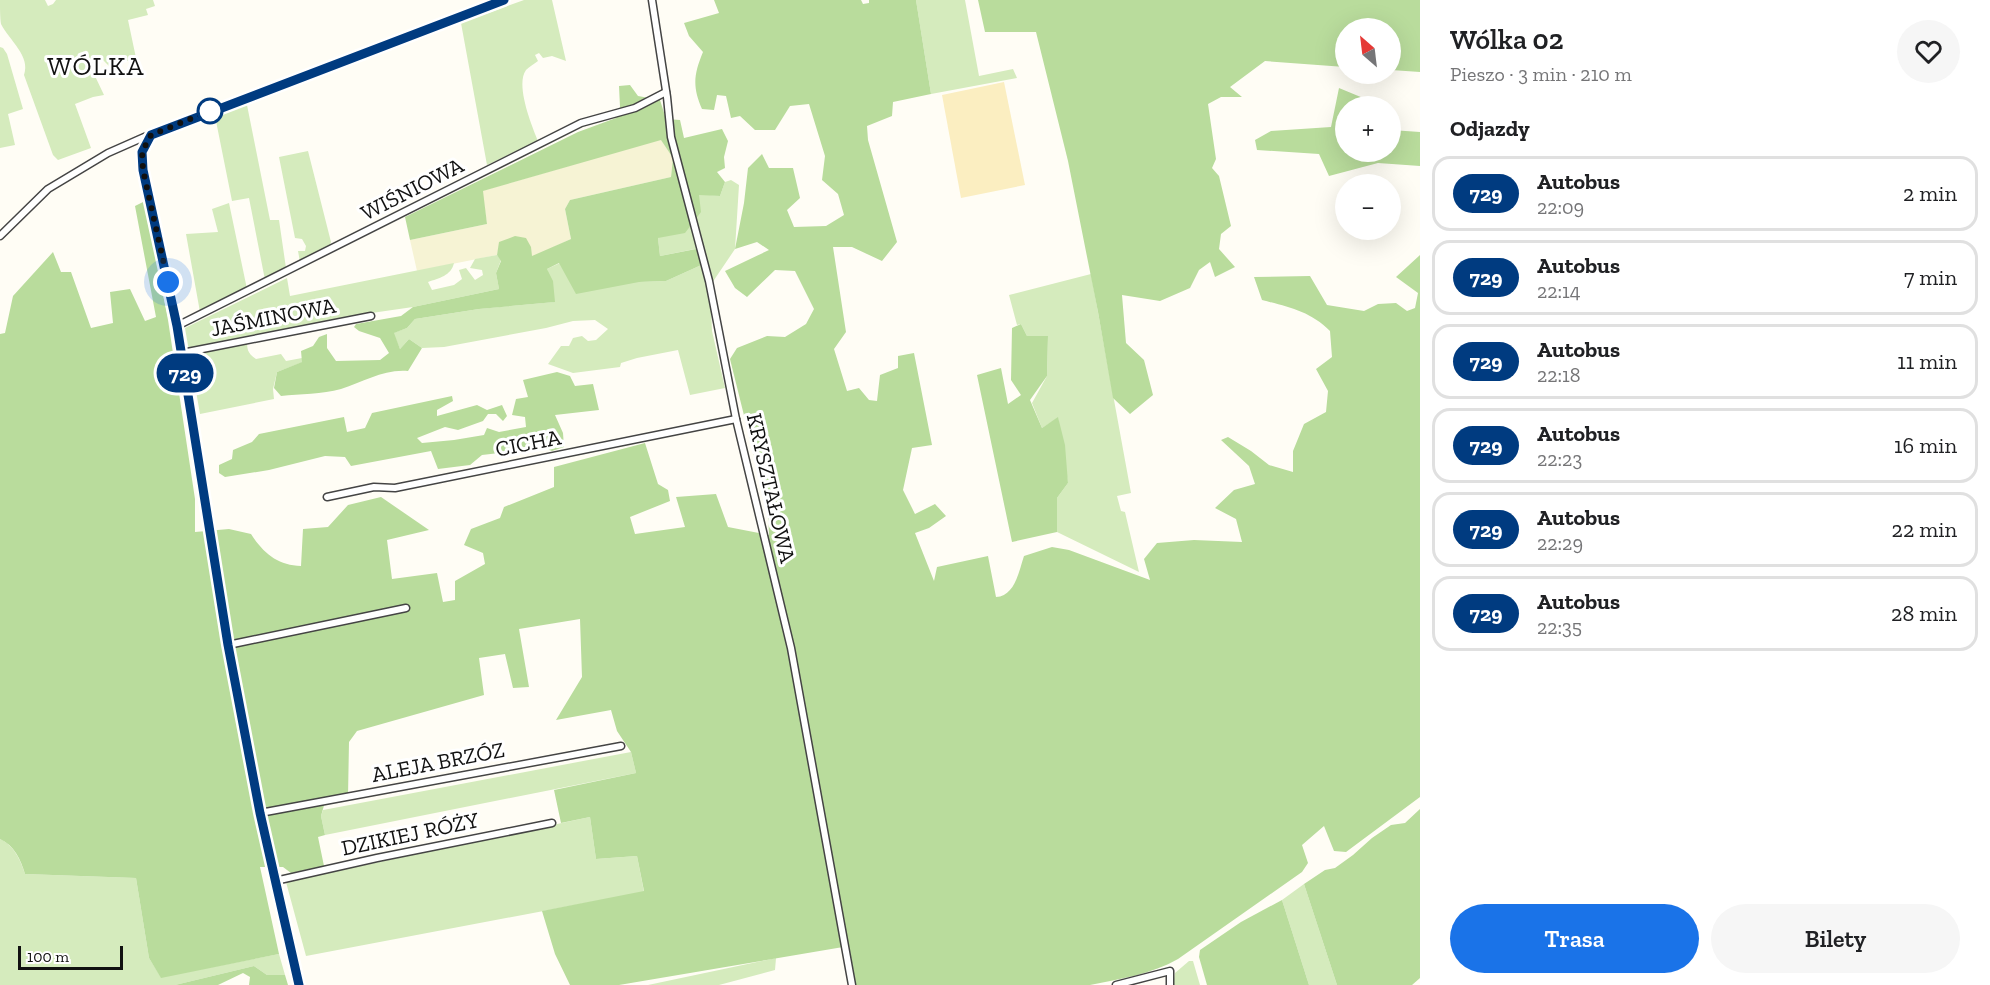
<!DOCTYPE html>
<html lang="pl">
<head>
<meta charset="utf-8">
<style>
	:root { --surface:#fff; --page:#f6f6f6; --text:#202124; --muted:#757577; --line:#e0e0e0; --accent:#1a73e8 }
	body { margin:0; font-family:"Zilla Slab",serif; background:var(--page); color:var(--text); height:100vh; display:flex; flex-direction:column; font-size:22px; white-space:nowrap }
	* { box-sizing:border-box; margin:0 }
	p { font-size:20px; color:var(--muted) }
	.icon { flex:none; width:33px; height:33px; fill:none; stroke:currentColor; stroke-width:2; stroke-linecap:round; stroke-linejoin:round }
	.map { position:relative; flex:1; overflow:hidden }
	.details { display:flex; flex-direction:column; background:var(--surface); width:570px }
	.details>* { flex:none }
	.badge { padding:0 12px; border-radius:20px; font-size:21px; line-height:39px }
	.needle { width:39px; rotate:332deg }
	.fabs { position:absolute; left:1335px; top:18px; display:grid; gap:12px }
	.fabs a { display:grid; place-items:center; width:66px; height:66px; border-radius:50%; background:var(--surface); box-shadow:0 6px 24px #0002; font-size:30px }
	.scale { position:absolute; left:18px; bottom:15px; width:105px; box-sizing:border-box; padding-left:6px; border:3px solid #111; border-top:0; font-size:16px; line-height:21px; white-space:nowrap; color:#111; -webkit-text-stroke:4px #fff; paint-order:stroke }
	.you { position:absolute; width:30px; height:30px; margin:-15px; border:4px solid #fff; border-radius:50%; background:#1a73e8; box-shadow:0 0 0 9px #1a73e833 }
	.map>.badge { position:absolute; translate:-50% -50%; box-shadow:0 0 0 3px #fff }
	h2 { padding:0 30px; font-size:22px; line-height:54px }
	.round { display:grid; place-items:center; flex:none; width:63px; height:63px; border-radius:32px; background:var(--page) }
	.headline { display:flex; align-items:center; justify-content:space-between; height:102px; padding:0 30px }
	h1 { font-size:28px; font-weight:600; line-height:45px }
	.button { display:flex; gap:12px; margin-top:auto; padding:12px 30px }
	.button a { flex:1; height:69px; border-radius:36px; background:var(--accent); color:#fff; font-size:24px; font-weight:600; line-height:69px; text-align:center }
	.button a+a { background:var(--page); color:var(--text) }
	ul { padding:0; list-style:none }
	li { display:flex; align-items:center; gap:18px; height:75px; margin:0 12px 9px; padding:0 18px; border:3px solid var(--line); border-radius:18px }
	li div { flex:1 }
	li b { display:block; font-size:22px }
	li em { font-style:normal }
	li .badge { min-width:66px; font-weight:700; text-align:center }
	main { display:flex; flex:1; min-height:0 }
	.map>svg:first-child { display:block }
	.farmland { fill:#f6f3d4 }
	.green { fill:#d5ebbd }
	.forest { fill:#b9dc9c }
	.sand { fill:#fbeec1 }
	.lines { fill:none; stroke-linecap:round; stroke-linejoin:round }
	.minor-casing { stroke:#444; stroke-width:9 }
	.tertiary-casing { stroke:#444; stroke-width:10 }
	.minor { stroke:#fff; stroke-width:6 }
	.tertiary { stroke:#fff; stroke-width:8 }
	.line-casing { stroke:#fff; stroke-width:14 }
	.line { stroke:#003b80; stroke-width:9 }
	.walk { stroke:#111; stroke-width:6; stroke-dasharray:0 10.8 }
	.stop-dot { fill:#fff; stroke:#003b80; stroke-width:3 }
	.labels { text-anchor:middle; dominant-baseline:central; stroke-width:6; stroke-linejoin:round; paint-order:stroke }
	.street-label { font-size:22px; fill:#111; stroke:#fff }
	.quarter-label { font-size:26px; letter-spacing:1.5px; fill:#111; stroke:#fff }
</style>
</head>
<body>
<main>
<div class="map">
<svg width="1420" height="985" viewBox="0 0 1420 985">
	<rect width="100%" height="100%" fill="#fffdf5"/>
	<polygon class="farmland" points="661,139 673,158 671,177 570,200 565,209 571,239 532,257 500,242 497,255 417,271 410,240 487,224 482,191"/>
	<g class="green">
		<path d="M 0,0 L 45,0 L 48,6 L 53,4 L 56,0 L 153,0 L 155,6 L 146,9 L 148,15 L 128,20 L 136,58 L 110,67 L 101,58 L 96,58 L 93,62 L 94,74 L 104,95 L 93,97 L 75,104 L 91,148 L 58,160 L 53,155 L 24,75 C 31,56 9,40 1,24 C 0,18 0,7 0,0 Z"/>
		<path d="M 524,0 L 552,0 L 566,61 L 552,56 L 543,58 L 539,53 L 535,55 L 538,61 C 534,64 529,67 526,70 C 515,85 532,126 538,141 L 487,165 L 461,23 Z"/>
		<polygon points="916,0 965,0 979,76 1013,69 1017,78 931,94"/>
		<polygon points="0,47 3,48 7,54 23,109 8,114 15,145 0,148"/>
		<polygon points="247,105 270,220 279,220 286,268 265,280 249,198 232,201 215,116"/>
		<polygon points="308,151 331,242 329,248 300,262 298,251 305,251 306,246 302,239 295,238 279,157"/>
		<polygon points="731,180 739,185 735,249 710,286 712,331 725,388 690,395 678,350 637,358 621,363 620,367 573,373 548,364 561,346 569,346 573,338 582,336 588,341 596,340 608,329 595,320 573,321 546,328 444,347 422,348 409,339 400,349 393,333 407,328 415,319 479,309 554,302 547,269 560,263 639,282 666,281 708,262 700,248 660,256 658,238 699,194 720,196 725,182"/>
		<polygon points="229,203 247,289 200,312 186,234 218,232 212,209"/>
		<path d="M 497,255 L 501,260 L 496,273 L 499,289 L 413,307 L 344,317 L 247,338 C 247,349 247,353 256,359 L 281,354 L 286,361 L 302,358 L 303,362 L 277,372 L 273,389 L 274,399 L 200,414 L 185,328 L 287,278 L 290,296 L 454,263 C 451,276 439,278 428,282 L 432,290 L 454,285 L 462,279 L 459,270 L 466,268 L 475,280 L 483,275 L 482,270 L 470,268 L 475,259 Z"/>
		<polygon points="1091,274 1131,493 1117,496 1121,511 1125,512 1139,572 1057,532 1057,498 1068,483 1058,418 1042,428 1032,403 1047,376 1048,336 1027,336 1021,324 1017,325 1009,295"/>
		<polygon points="631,752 636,773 325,835 321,816 323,810"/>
		<polygon points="590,817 596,859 637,856 644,892 306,956 286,882"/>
		<path d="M 0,839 C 14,845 21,861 25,874 L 136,878 L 149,958 L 161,977 L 279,954 L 285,975 L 267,975 L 254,966 L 175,985 L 0,985 Z"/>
		<polygon points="1304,884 1337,985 1309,985 1282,900"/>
		<polygon points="776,958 775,970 719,985 648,985"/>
		<polygon points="1189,961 1193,961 1200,985 1173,985 1175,973"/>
	</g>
	<g class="forest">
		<path d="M 714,0 L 861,0 L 863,4 L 869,3 L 869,0 L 916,0 L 931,94 L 893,102 L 892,116 L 867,126 L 868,140 L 897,242 L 882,261 L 852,247 L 833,247 L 846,332 L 834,349 L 847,391 L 859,388 L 869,400 L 877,401 L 880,375 L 898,368 L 898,356 L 914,353 L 932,445 L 912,448 L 903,490 L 915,514 L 935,504 L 946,516 L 929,528 L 915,533 L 934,581 L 937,567 L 988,556 L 996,597 C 1015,596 1019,571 1024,556 L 1052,547 L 1069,550 L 1150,580 L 1144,559 L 1157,543 L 1194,540 L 1242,542 L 1236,519 L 1215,508 L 1234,490 L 1255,484 L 1249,466 L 1221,440 L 1228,437 L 1251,451 L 1269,465 L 1293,472 L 1293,451 L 1304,424 L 1326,412 L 1328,391 L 1316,369 L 1332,357 L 1330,331 C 1310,311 1288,307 1262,300 L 1254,277 L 1310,276 L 1327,305 L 1364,311 L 1378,304 L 1396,303 L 1407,311 L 1415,308 L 1418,293 L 1396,277 L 1420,255 L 1420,797 L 1346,852 L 1334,851 L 1324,826 L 1302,845 L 1308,863 L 1302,872 L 1178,959 C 1152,974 1120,979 1090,985 L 856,985 L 849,946 L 619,985 L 570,985 L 555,954 L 542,911 L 644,891 L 637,856 L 596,859 L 590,817 L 561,823 L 554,790 L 636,773 L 631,752 L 617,731 L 611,710 L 556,720 L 582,677 L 580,619 L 519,629 L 529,687 L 513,688 L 505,654 L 479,658 L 484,695 L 357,731 L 349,742 L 348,797 L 325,802 L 321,816 L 325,835 L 318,837 L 324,866 L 291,873 L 283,867 L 260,867 L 279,954 L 161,978 L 149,958 L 136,878 L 25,874 C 21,860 14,845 0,839 L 0,334 L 5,333 L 13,296 L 53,252 L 61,272 L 71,272 L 91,328 L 113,323 L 110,292 L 130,289 L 145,321 L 156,317 L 135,206 L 145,201 L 168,320 L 195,499 L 195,532 L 229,529 L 251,534 C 264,554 278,565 301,566 L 303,529 L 328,527 L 348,505 L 381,497 L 429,530 L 387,540 L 392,579 L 437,573 L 443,602 L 455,600 L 455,581 L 485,564 L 483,553 L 464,545 L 471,529 L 500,518 L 504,507 L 554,487 L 554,467 L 645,443 L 658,484 L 668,490 L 670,501 L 630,517 L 635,534 L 685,527 L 676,497 L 716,494 L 728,527 L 769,535 L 768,512 L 730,359 L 737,348 L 767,336 L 785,337 L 806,324 L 814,309 L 795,271 L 775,270 L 747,297 L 735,288 L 725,271 L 769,250 L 757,242 L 735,249 L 744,203 L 748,168 L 762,154 L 769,168 L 793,168 L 800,198 L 787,210 L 794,227 L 826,226 L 844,215 L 838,194 L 822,180 L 825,156 L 809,104 L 790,106 L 775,130 L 755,130 L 740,116 L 731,118 L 726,96 L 717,95 L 714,110 L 702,109 C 692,86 694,74 703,52 L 689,36 L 684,23 L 719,13 Z"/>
		<polygon points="978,0 1420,0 1420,72 1391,70 1390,28 1346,28 1345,67 1265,61 1230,87 1242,97 1221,97 1208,104 1216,159 1212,168 1219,176 1231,226 1221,234 1219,249 1235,267 1215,277 1210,262 1199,270 1190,288 1160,301 1122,295 1126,343 1144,360 1153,395 1130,414 1113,398 1098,312 1068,161 1036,32 985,32"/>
		<path d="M 630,85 L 638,96 L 660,100 L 666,119 L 680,120 L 684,138 L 722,129 L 728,141 L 724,157 L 725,168 L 717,172 L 725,182 L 720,196 L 699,195 L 701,212 L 685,233 L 658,238 L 660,256 L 701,248 L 708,262 L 666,281 L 639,282 L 576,294 L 559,263 L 547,269 L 553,281 L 555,302 L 479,309 L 415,319 L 407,328 L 394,333 L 400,349 L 409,339 L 422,348 L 408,371 C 383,369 364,382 341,389 C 322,394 300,394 281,396 L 274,388 L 277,372 L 302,362 L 301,351 L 313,346 L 319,337 L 327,334 L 327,348 L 336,361 L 380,360 L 389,353 L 380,338 L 359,331 L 354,327 L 356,324 L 401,316 L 413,307 L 499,289 L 496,273 L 501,261 L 497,255 L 499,242 L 515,236 L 526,238 L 531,247 L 532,256 L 571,239 L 565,209 L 570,200 L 671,177 L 673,158 L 661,140 L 483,191 L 487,224 L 410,240 L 405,217 L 578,132 L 616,118 L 620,107 L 619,86 Z"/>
		<polygon points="1339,88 1380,105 1378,106 1346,106 1346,152 1390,152 1391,130 1420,132 1420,166 1378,163 1329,176 1319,154 1257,150 1255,140 1271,131 1331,127"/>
		<polygon points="1021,324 1027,336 1048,336 1047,376 1030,400 1042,428 1058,417 1065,445 1068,483 1057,498 1057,532 1012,542 977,375 1001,368 1008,404 1021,395 1011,380 1012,328"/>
		<polygon points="557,372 570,376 575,386 593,384 599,410 555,415 563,433 564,447 552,451 544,448 482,455 470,465 438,469 431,451 351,466 345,457 325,456 269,470 225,477 219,473 219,465 232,459 233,450 252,442 259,434 344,417 347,432 365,428 372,413 452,396 453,401 437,410 437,416 477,405 487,410 502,405 507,416 503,421 496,414 488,414 483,421 458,430 445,427 417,438 422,443 454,440 484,435 487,428 499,432 526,427 525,417 512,415 516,399 528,397 523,380"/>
		<polygon points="1420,809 1420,978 1412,985 1337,985 1304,884 1325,870 1335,868 1353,855 1372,838 1391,825 1405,823"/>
		<polygon points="1282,900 1309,985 1207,985 1199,957 1200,950 1241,922"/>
		<polygon points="254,966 267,975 285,975 288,985 249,985 250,977 243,973 218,985 175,985"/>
	</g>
	<polygon class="sand" points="1004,82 1025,185 961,198 942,95"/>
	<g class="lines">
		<g class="minor-casing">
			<g id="minor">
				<polyline points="652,0 667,97 671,137 709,281 736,419 791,648 852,985"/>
				<polyline points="0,236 48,189 108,153 151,134"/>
				<polyline points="177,326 581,123 635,108 666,92"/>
				<polyline points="182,353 371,316"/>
				<polyline points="327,497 374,487 395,488 736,419"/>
				<polyline points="228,645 406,608"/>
				<polyline points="260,813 621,746"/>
				<polyline points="275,881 377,858 552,823"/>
				<polyline points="1116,985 1170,971 1170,985"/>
			</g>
		</g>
		<g class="tertiary-casing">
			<polyline id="tertiary" points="299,985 260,813 228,645 182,353 143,170 143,152 151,134 504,0"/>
		</g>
		<use href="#minor" class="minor"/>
		<use href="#tertiary" class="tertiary"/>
	</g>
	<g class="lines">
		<g class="line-casing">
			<polyline id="line" points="299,985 260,813 228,645 177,326 143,170 142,152 151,135 504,0"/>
		</g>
		<use href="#line" class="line"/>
		<polyline class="walk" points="168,282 143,170 142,152 151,135 210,111"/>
	</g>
	<circle class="stop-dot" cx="210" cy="111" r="12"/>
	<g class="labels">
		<g class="street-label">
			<text transform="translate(412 189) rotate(-27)">WIŚNIOWA</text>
			<text transform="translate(273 317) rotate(-11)">JAŚMINOWA</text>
			<text transform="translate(528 443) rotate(-11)">CICHA</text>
			<text transform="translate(771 488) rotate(77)">KRYSZTAŁOWA</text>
			<text transform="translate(438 762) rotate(-11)">ALEJA BRZÓZ</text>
			<text transform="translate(410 834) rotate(-12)">DZIKIEJ RÓŻY</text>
		</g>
		<g class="quarter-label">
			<text x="96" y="66">WÓLKA</text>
		</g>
	</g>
</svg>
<div class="fabs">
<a><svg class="needle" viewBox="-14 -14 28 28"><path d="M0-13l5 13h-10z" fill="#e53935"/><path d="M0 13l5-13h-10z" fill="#757577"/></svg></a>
<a>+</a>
<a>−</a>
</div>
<div class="scale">100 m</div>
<div class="you" style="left:168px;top:282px"></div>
<b class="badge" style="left:185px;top:373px;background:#003b80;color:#fff">729</b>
</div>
<section class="details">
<div class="headline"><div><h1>Wólka 02</h1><p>Pieszo · 3 min · 210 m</p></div><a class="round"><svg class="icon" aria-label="heart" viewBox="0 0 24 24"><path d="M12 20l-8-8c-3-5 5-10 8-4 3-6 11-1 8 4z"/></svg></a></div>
<h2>Odjazdy</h2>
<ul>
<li><span class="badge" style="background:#003b80;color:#fff">729</span><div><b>Autobus</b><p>22:09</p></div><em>2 min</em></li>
<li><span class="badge" style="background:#003b80;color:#fff">729</span><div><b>Autobus</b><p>22:14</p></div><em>7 min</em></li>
<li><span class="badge" style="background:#003b80;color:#fff">729</span><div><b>Autobus</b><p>22:18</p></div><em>11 min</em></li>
<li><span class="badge" style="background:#003b80;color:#fff">729</span><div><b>Autobus</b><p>22:23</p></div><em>16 min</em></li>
<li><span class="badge" style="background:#003b80;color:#fff">729</span><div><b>Autobus</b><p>22:29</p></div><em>22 min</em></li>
<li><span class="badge" style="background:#003b80;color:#fff">729</span><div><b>Autobus</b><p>22:35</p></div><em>28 min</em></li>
</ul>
<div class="button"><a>Trasa</a><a>Bilety</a></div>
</section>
</main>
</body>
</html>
